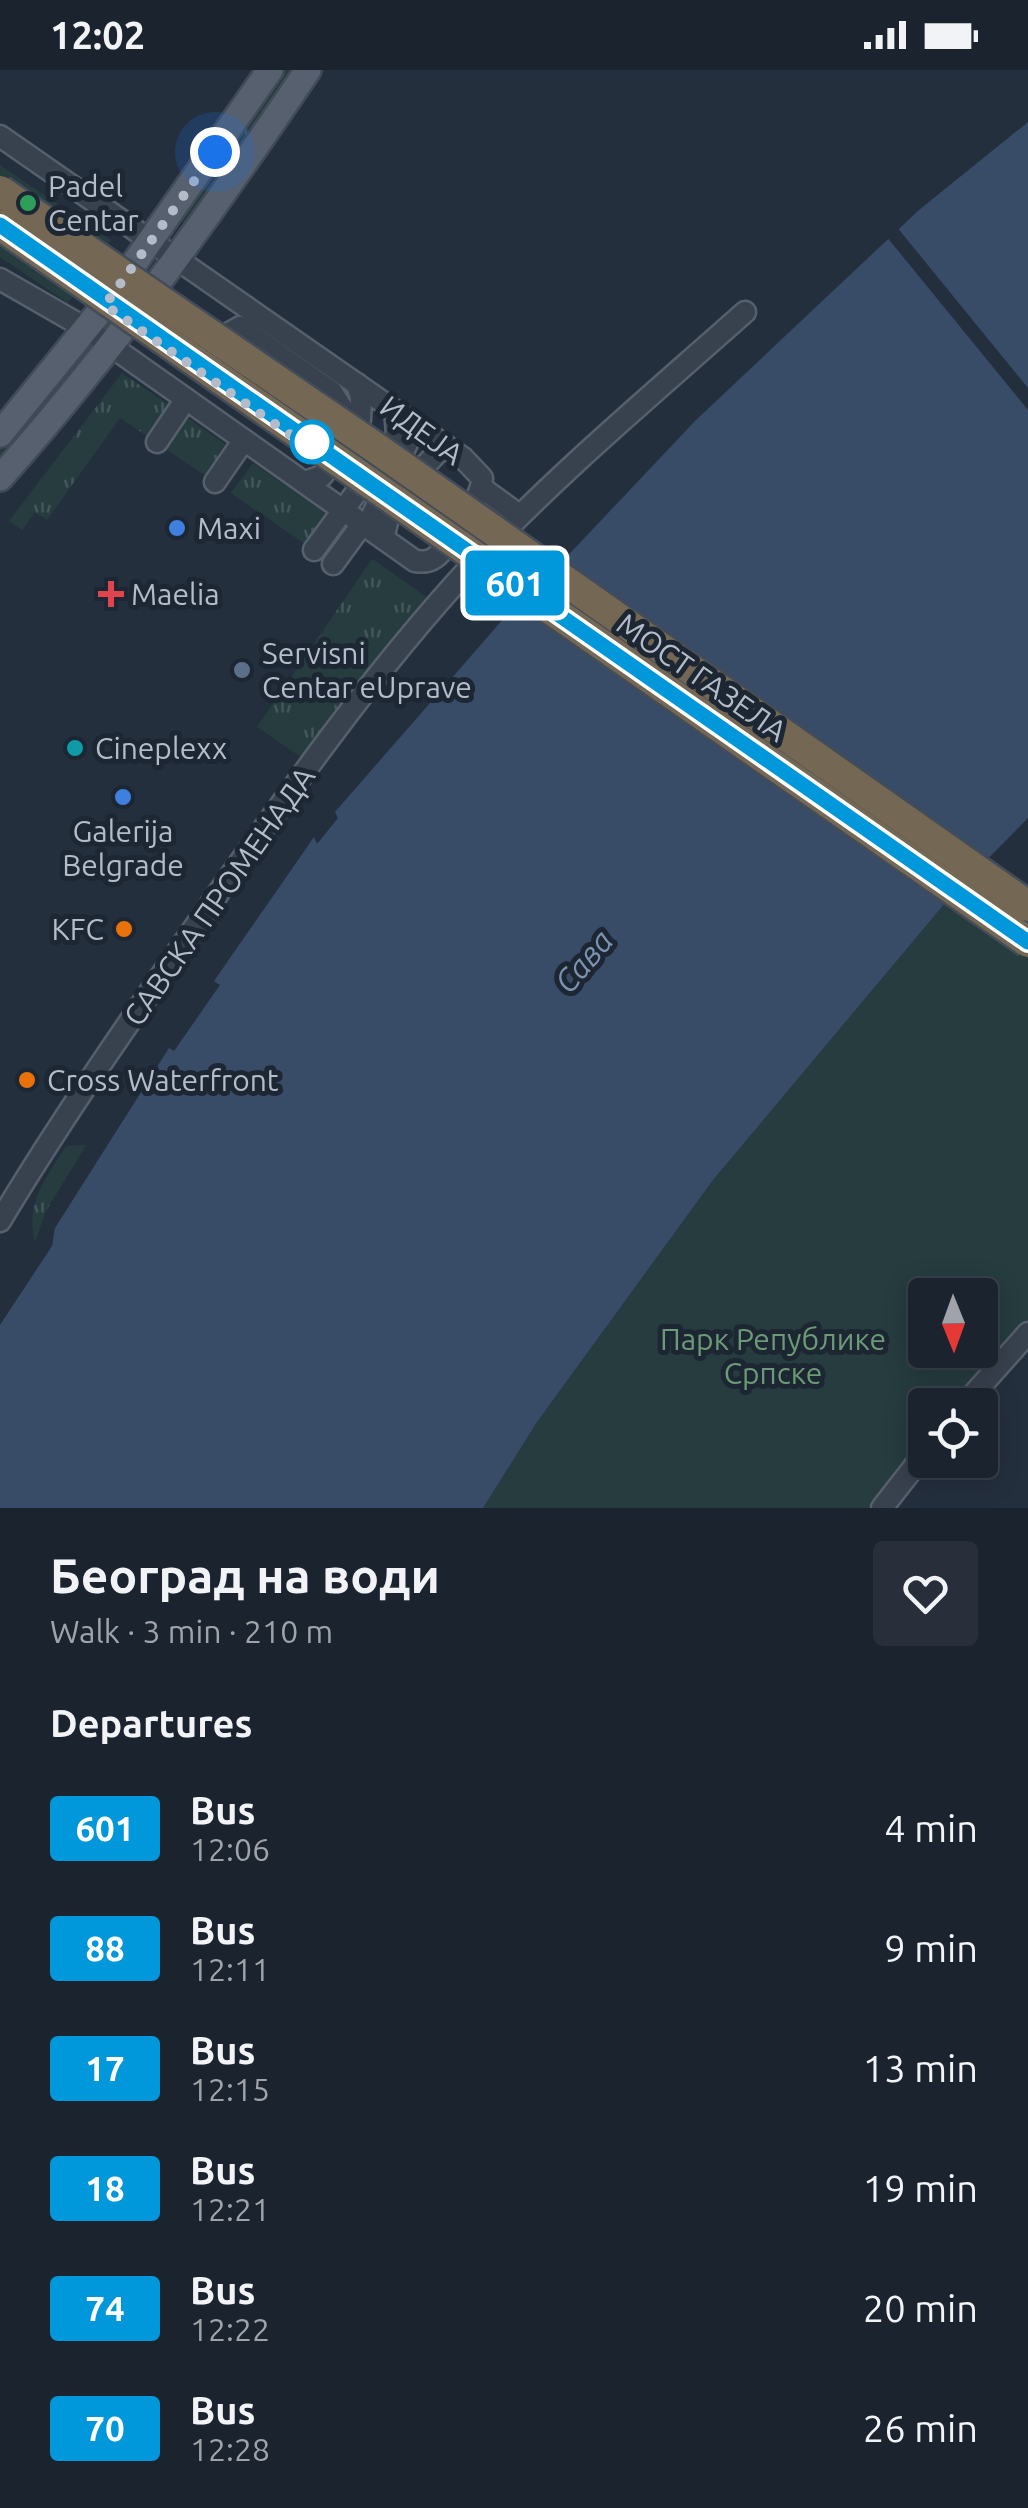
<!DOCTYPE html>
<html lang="en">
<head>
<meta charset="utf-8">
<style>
	:root { --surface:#1b232e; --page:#282f3a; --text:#f1f3f6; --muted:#a0a4aa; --line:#39404a }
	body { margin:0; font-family:Ubuntu,sans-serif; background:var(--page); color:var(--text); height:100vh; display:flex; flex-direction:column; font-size:38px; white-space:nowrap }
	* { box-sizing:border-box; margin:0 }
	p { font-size:32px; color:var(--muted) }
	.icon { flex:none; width:55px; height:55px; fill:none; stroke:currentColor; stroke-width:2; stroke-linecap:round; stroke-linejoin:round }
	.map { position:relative; height:1438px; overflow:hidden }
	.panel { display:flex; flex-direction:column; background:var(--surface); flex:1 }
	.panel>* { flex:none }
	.badge { padding:0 20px; border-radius:8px; font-size:35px; line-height:65px }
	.needle { width:65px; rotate:179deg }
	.buttons { position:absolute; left:908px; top:1208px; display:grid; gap:20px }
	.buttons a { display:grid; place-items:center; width:90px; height:90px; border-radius:10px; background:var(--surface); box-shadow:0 5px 25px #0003,0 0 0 2px var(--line); font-size:50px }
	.you { position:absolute; width:50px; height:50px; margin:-25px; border:8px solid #fff; border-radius:50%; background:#1a73e8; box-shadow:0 0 0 15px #1a73e833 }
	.map>.badge { position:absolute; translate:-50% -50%; box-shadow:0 0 0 5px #fff }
	h2 { padding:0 50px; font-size:38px; line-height:90px }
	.round { display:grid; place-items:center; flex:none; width:105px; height:105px; border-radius:10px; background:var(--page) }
	.head { display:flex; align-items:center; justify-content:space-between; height:170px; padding:0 50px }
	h1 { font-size:48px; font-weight:700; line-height:75px }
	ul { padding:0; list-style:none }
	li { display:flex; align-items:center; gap:30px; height:120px; padding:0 50px }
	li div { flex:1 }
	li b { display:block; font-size:38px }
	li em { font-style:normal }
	li .badge { min-width:110px; font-weight:700; text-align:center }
	.status { display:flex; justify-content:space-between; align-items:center; height:70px; padding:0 50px; background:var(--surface); direction:ltr }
	.status svg { height:28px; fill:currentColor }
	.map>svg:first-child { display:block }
	.grass { fill:url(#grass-tufts) }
	.green { fill:#263c3f; fill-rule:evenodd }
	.water { fill:#394c67 }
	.pier { fill:#242f3e }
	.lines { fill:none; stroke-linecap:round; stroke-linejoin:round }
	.minor-casing { stroke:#565f6c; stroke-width:25 }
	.major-casing { stroke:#414a57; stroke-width:30 }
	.minor { stroke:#38414e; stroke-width:20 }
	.major { stroke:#56606e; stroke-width:25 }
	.highway-bridge-casing { stroke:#434c59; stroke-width:35; stroke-linecap:butt }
	.highway-bridge { stroke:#746855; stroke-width:30 }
	.line-casing { stroke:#fff; stroke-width:22 }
	.line { stroke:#0098da; stroke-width:15 }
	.walk { stroke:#b4bcc9; stroke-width:10; stroke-dasharray:0 18 }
	.leisure-dot { fill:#2e9e5b; stroke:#1d2633; stroke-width:4 }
	.stop-dot { fill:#fff; stroke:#0098da; stroke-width:5 }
	.shop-dot { fill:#3f7fe0; stroke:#1d2633; stroke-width:4 }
	.health-dot { fill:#e0444e; stroke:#1d2633; stroke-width:4 }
	.service-dot { fill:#5c6f8a; stroke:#1d2633; stroke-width:4 }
	.culture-dot { fill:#0f9aa8; stroke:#1d2633; stroke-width:4 }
	.food-dot { fill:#e8710a; stroke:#1d2633; stroke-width:4 }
	.labels { text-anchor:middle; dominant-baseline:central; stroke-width:10; stroke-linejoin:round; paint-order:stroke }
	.poi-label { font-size:30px; fill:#b4bcc9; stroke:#1d2633; text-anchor:start }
	.street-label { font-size:30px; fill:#b4bcc9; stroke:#1d2633 }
	.park-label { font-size:30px; fill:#6b9a76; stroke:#1d2633 }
	.water-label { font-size:32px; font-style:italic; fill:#7c92b1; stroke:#1d2633 }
</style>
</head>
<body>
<div class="status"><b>12:02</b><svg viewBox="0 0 49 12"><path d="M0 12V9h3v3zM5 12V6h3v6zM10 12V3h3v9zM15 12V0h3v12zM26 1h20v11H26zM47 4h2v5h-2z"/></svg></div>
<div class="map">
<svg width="1028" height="1438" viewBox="0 0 1028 1438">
	<defs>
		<pattern id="grass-tufts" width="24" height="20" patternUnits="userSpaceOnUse" patternTransform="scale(2.5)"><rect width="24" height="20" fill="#263c3f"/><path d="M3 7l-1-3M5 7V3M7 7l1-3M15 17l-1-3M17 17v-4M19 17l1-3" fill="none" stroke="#435659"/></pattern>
	</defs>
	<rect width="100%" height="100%" fill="#242f3e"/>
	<g class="grass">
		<polygon points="285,0 300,0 193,160 182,152"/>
		<polygon points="72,294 80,300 0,392 0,377"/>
		<polygon points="122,303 172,337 150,368 120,348 47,450 35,442 22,460 9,451"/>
		<polygon points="185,346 231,378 210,409 163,377"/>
		<polygon points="253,393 333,448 311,478 231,423"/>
		<polygon points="372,489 434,532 304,689 257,657"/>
		<path d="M 86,1075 L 46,1141 L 35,1172 C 25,1131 46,1109 66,1076 Z"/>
	</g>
	<g class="green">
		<polygon points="0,95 111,170 68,233 0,187"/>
		<path d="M 951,826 L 1028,884 L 1028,1251 L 949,1335 L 925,1335 L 925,1366 L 869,1438 L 483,1438 L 537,1352 L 713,1110 ZM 925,1225 L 980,1225 L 980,1280 L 925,1280 Z"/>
	</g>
	<polygon class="water" points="1028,52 1028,748 951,826 713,1110 537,1352 483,1438 0,1438 0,1255 52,1176 55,1158 169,978 174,981 220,915 214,911 314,767 317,774 338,748 335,742 511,540 574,479 696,350 919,140"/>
	<polygon class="pier" points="896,156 1028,318 1028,340 886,166"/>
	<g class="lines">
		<g class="minor-casing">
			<g id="minor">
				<path d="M 0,66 L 463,388 L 482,408 C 483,426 451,473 437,486 C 430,492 424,492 415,491 L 87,259 L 0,209"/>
				<polyline points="212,273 240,257 332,322 354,357"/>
				<polyline points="157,372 186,329"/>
				<polyline points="215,412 244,370"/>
				<polyline points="305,412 322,406 360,350 361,328 357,314"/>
				<polyline points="482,418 519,445"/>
				<polyline points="367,456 416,355"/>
				<path d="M 384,469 C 385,435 422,398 445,375"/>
				<polyline points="314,480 394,371 397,363 395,341"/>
				<polyline points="333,494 363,453"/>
				<path d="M 0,1151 C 62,1048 132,948 201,848 C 286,726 372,603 473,494 C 557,404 653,324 745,242"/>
				<polyline points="964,1335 1028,1263"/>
				<polyline points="882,1438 925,1383"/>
			</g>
		</g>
		<g class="major-casing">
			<g id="major">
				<polyline points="0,364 105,235 270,0"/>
				<path d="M 0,408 C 114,280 212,142 308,0"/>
			</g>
		</g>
		<use href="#minor" class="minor"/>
		<use href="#major" class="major"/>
		<g class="highway-bridge-casing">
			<g id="highway-bridge">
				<polyline points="0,121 376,378 1028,836"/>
				<polyline points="0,155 1028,872"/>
			</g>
		</g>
		<use href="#highway-bridge" class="highway-bridge"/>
	</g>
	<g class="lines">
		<g class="line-casing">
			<polyline id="line" points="0,155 1028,872"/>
		</g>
		<use href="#line" class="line"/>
		<polyline class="walk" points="215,82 105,235 305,375 312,372"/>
	</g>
	<circle class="leisure-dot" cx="28" cy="133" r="10"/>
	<circle class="stop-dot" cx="312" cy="372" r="20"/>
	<g class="shop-dot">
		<circle cx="177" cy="458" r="10"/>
		<circle cx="123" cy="727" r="10"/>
	</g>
	<path class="health-dot" d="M106 509h10v10h10v10h-10v10h-10v-10h-10v-10h10z"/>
	<circle class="service-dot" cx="242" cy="600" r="10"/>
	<circle class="culture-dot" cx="75" cy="678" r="10"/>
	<g class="food-dot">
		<circle cx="124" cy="859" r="10"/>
		<circle cx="27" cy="1010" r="10"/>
	</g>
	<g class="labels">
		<g class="poi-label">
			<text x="48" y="116">Padel<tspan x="48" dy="34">Centar</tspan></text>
			<text x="197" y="458">Maxi</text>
			<text x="131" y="524">Maelia</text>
			<text x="262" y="583">Servisni<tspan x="262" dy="34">Centar eUprave</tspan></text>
			<text x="95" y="678">Cineplexx</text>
			<text x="123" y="761" text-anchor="middle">Galerija<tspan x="123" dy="34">Belgrade</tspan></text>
			<text x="104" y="859" text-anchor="end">KFC</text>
			<text x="47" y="1010">Cross Waterfront</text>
		</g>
		<g class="street-label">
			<text transform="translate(422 360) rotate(36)">ИДЕЈА</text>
			<text transform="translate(702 607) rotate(35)">МОСТ ГАЗЕЛА</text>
			<text transform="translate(219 826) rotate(-55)">САВСКА ПРОМЕНАДА</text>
		</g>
		<g class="park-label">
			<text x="773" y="1269">Парк Републике<tspan x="773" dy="34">Српске</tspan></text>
		</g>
		<g class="water-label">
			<text transform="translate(583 891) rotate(-50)">Сава</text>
		</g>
	</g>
</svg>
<div class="buttons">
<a><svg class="needle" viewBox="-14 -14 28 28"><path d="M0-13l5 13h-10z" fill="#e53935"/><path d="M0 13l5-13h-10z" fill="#a0a4aa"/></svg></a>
<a><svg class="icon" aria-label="locate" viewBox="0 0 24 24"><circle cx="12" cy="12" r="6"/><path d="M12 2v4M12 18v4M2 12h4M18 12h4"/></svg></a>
</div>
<div class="you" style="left:215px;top:82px"></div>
<b class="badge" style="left:515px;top:513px;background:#0098da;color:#fff">601</b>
</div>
<section class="panel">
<div class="head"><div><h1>Београд на води</h1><p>Walk · 3 min · 210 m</p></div><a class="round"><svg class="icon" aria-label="heart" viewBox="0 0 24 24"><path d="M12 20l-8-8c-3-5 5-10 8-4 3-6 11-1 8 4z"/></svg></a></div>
<h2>Departures</h2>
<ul>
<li><span class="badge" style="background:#0098da;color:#fff">601</span><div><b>Bus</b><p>12:06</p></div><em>4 min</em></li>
<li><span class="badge" style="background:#0098da;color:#fff">88</span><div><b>Bus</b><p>12:11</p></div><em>9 min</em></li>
<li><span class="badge" style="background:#0098da;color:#fff">17</span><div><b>Bus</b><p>12:15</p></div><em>13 min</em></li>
<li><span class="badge" style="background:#0098da;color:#fff">18</span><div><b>Bus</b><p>12:21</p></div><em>19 min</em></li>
<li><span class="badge" style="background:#0098da;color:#fff">74</span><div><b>Bus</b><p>12:22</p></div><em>20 min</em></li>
<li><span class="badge" style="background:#0098da;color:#fff">70</span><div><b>Bus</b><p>12:28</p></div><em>26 min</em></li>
</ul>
</section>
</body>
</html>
